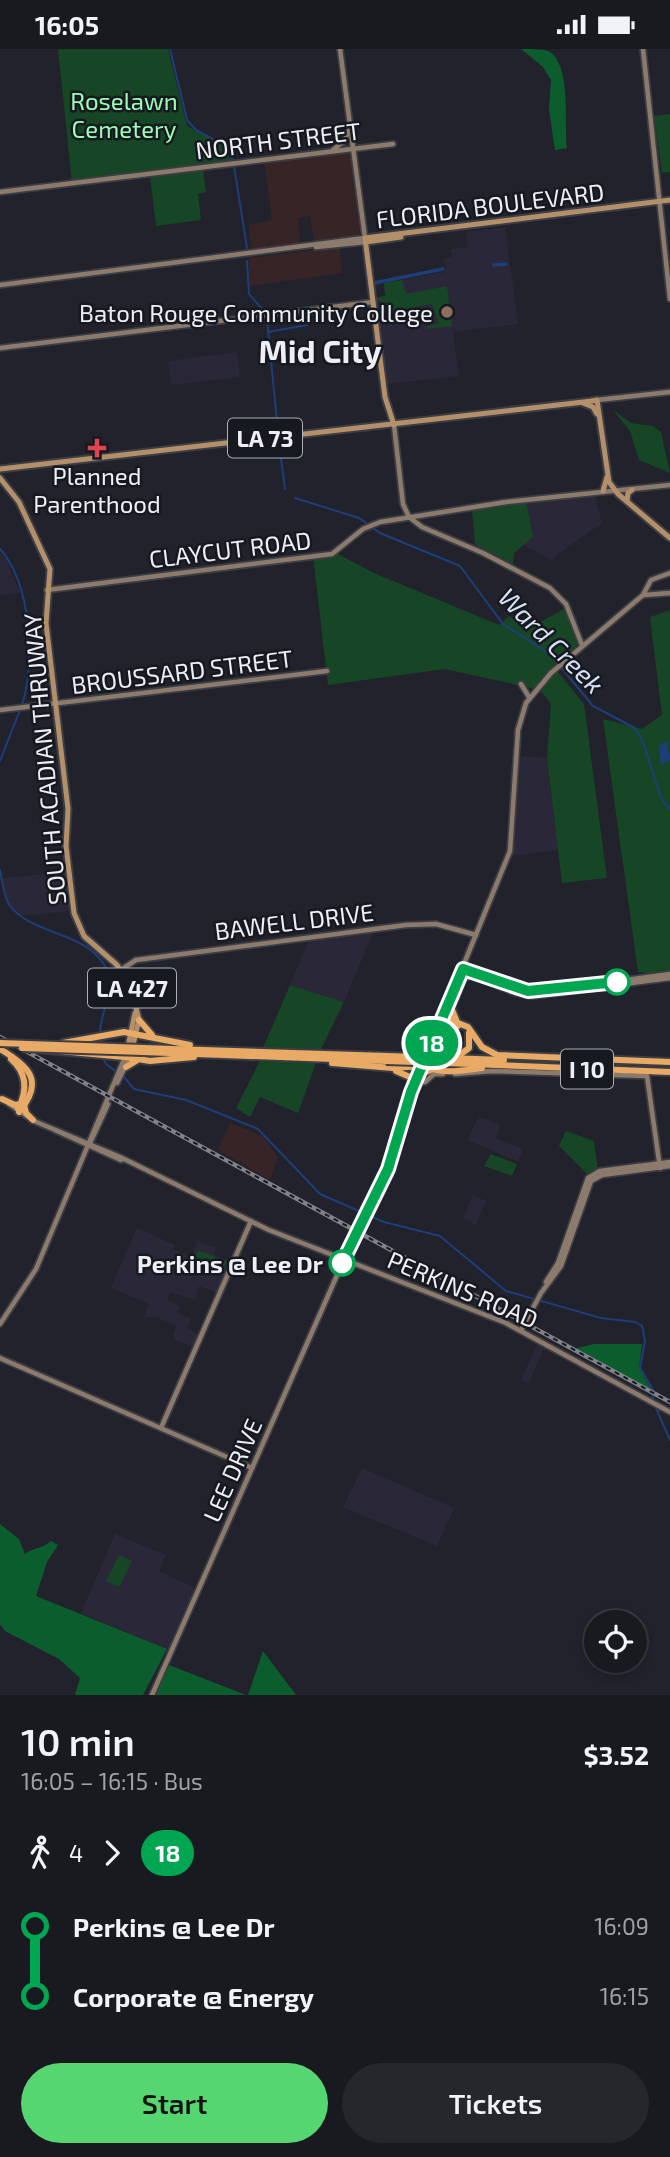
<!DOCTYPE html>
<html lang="en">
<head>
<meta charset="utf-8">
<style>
	:root { --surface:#191a20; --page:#26272d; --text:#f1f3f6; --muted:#9fa1a5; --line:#37383e; --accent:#56d671 }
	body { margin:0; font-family:"Exo 2",sans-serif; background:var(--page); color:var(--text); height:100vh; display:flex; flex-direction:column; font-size:26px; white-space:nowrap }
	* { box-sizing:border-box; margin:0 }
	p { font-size:23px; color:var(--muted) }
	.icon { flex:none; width:38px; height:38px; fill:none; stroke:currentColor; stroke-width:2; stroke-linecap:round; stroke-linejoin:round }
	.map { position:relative; height:1646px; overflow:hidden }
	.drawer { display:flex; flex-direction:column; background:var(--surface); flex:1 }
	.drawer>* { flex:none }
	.badge { padding:0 14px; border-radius:23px; font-size:24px; line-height:46px }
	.fabs { position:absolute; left:584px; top:1561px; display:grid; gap:14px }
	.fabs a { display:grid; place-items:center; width:63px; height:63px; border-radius:50%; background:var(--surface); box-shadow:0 4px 10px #0003,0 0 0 2px var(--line); font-size:35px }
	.map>.badge { position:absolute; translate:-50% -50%; box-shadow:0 0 0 4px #fff }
	.legs { display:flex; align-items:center; gap:10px; height:77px; padding:0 21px; font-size:23px }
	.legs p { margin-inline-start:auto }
	.overview { display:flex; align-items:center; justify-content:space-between; height:119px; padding:0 21px }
	h1 { font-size:38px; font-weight:600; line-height:52px }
	.button { display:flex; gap:14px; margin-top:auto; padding:14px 21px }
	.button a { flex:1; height:80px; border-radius:42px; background:var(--accent); color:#111; font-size:28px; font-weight:600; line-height:80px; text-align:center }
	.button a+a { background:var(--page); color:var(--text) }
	ul { padding:0 21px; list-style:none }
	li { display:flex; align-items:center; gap:24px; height:70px; font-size:26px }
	li i { display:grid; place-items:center; width:10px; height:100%; margin:0 9px; background:currentColor }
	li i::after { content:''; width:18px; height:18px; margin:-9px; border:5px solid; border-radius:50%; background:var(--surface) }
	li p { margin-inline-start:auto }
	li:first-child i { background:linear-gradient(#0000 50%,currentColor 0) }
	li:last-child i { background:linear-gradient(currentColor 50%,#0000 0) }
	.status { display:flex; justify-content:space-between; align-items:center; height:49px; padding:0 35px; background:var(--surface); direction:ltr }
	.status svg { height:19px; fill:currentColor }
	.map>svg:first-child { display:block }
	.industrial { fill:#372427 }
	.education { fill:#2a2838 }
	.green { fill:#164626 }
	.forest { fill:#0c5d2e }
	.water { fill:#1e3e79 }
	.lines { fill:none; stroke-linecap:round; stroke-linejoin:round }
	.stream { stroke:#1e3e79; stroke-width:2 }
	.canal { stroke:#1e3e79; stroke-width:3.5 }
	.secondary-casing { stroke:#3c3e44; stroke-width:8 }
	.primary-casing { stroke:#3c3e44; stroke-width:9 }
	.highway-casing { stroke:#3c3e44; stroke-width:10 }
	.secondary { stroke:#8c7b6d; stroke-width:4.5 }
	.primary { stroke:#b38f6a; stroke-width:5 }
	.highway { stroke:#e8aa65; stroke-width:6 }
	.rail-casing { stroke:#818289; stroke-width:4.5 }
	.rail { stroke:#171921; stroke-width:2; stroke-dasharray:5; stroke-linecap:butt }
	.highway-bridge-casing { stroke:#3c3e44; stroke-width:10; stroke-linecap:butt }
	.highway-bridge { stroke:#e8aa65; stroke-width:6 }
	.line-1-casing { stroke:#fff; stroke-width:16 }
	.line-1 { stroke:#00a651; stroke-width:10 }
	.education-dot { fill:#8d6e63; stroke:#171921; stroke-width:2.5 }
	.health-dot { fill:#e0444e; stroke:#171921; stroke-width:2.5 }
	.stop-1-dot { fill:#fff; stroke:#00a651; stroke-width:3.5 }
	.labels { text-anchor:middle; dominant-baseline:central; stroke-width:5; stroke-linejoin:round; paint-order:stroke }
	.shield { fill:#171921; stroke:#adafb5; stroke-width:2 }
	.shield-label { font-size:23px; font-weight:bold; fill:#edeff4 }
	.park-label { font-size:24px; fill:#9afdb4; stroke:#171921 }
	.street-label { font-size:24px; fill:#edeff4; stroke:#171921 }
	.poi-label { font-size:24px; fill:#edeff4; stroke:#171921; text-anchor:end }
	.stop-label { font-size:24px; font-weight:bold; fill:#edeff4; stroke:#171921; text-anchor:end }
	.water-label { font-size:26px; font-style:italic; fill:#d7e2f4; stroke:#171921 }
	.district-label { font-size:32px; font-weight:bold; fill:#edeff4; stroke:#171921 }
</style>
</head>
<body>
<div class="status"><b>16:05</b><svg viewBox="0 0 49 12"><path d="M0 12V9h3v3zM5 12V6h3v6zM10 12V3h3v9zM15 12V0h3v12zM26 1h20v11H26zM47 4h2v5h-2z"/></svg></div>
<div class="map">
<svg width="670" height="1646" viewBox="0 0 670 1646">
	<rect width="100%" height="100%" fill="#21222b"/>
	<g class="industrial">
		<polygon points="351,102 360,186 314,194 310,167 298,169 300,194 252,201 248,176 272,171 264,113"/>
		<polygon points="340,198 342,224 250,237 249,209"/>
		<polygon points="230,1074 262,1087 278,1108 270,1131 218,1101"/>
	</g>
	<g class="education">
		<polygon points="505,178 518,275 453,283 459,327 385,335 375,249 385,247 384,234 445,223 444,210 452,209 451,200 467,198 466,183"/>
		<polygon points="237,303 240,328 171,336 168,312"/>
		<polygon points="594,444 602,474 550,511 522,495 513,506 513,516 475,497 472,459"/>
		<polygon points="0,504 6,510 20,544 0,546"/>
		<polygon points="519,707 547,709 558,801 512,807"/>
		<polygon points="67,823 70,862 20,867 8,855 2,829"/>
		<polygon points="375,879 344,953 290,936 311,887"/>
		<polygon points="478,1067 500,1076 496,1089 523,1100 518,1113 468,1091"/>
		<polygon points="473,1146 486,1152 476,1176 463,1169"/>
		<polygon points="137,1179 175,1196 173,1200 191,1208 198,1192 216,1199 214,1206 232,1212 217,1244 199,1237 195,1251 170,1243 167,1251 180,1257 177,1264 191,1269 187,1279 200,1286 193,1298 173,1290 176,1277 156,1268 144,1268 149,1255 111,1239"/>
		<polygon points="538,1293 545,1297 529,1334 521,1331"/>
		<polygon points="362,1419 454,1459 437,1497 343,1458"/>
		<polygon points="115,1485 166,1506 159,1522 198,1540 171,1602 81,1564"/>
	</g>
	<g class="green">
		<polygon points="58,0 168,0 187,77 226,98 231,112 72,134"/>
		<polygon points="670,65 670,123 662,124 654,67"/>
		<polygon points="203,120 206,143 198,145 201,171 156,177 150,127"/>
		<polygon points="402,231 406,245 447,237 452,277 427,280 427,277 439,275 432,255 384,264 383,254 375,249 385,247 384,234"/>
		<polygon points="613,361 631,374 653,377 661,383 670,424 639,411 630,382"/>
		<polygon points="526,452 533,488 514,504 513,515 475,495 472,459"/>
		<polygon points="336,504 374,524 499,576 509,567 527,580 566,559 578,596 553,617 584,655 607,829 562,834 547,709 551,655 540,641 445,620 328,636 313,507"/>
		<polygon points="670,561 670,926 638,923 603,670 642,680 662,666 650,568"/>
		<polygon points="290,936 344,953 321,1000 263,999"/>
		<polygon points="260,1012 316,1014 298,1064 260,1048 250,1068 236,1059"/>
		<polygon points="566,1082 594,1092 598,1122 588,1126 559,1097"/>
		<polygon points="491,1105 517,1115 512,1127 484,1117"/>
		<polygon points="198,1201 227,1213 221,1226 193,1214"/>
		<polygon points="119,1506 132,1512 119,1538 106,1532"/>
	</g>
	<g class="forest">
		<path d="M 521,0 C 529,0 541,0 548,2 C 572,14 564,76 567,99 L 555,101 L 549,60 L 551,31 L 543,18 Z"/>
		<polygon points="594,1295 642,1295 639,1319 652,1342 574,1300"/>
		<path d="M 0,1475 L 19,1490 L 25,1505 C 34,1498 42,1500 51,1492 L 58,1496 L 47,1513 L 36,1547 L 167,1600 L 143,1646 L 75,1646 L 80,1629 L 59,1610 L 5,1582 L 0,1575 Z"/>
		<polygon points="263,1602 296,1646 248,1646"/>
		<polygon points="169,1616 246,1646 154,1646"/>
	</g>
	<polygon class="water" points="667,692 670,711 661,716 659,697"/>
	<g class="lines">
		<g class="stream">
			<polyline points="170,0 187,71 196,81 227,98 233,112"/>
			<polyline points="234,117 247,199"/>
			<polyline points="247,212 249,245 264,262"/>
			<polyline points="267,270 278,383"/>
			<polyline points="268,283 307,276 313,263"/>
			<polyline points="279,393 285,440"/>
			<polyline points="295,449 359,469 380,484 460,517 503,575 551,606 593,657 635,679 643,693 661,749 670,761"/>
			<path d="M 0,500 C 31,535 36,613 22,656"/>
			<polyline points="0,712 20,661"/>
			<path d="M 0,821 C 2,832 4,848 10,857 C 34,887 85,882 105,917 C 116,936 104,957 101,975 C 99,981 101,990 102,996"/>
			<polyline points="103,1009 106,1015 118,1024"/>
			<polyline points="123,1027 134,1040 186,1051 258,1080 320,1145 384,1173 440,1187 506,1242 601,1269 635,1273 642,1277 645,1292 640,1319 653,1341 653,1351"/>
			<polyline points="655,1357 670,1391"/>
		</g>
		<g class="canal">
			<polyline points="494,216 506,215"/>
			<polyline points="374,234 443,220"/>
		</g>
		<g class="secondary-casing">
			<g id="secondary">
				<polyline points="643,0 670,250"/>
				<polyline points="333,101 345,91 349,81"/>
				<polyline points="0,143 393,95"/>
				<polyline points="316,198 366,193"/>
				<polyline points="0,236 365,189 340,0"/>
				<polyline points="0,299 373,253"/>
				<polyline points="597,351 670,343"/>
				<polyline points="394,376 403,455 409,468 422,478 483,504 550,539 566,555 582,596"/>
				<polyline points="47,541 332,505 363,480 380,473 506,453 670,436"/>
				<polyline points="644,546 670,544"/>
				<polyline points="521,635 529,648"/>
				<polyline points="0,661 327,622"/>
				<polyline points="463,920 516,939 538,943 670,925"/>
				<polyline points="119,922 136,911 406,876 436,875 476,886"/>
				<polyline points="468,925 516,944 533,947 670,929"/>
				<polyline points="426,1008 510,802 518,681 526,654 551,624 643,546 651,531 670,524"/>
				<polyline points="455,1025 491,1022 647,1027 660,1119"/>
				<polyline points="417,1031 425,1033 434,1025 443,1025"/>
				<polyline points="117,1034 129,1010"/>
				<polyline points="9,1055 34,1072 120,1108 269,1181 506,1274 670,1363"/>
				<polyline points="55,1081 121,1111"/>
				<polyline points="90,1094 108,1055"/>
				<polyline points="546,1233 558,1214 588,1129 600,1122 670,1113"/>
				<polyline points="0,1275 36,1220 125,1008"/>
				<polyline points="521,1281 541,1244 561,1217 591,1132 602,1126 670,1117"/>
				<polyline points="0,1309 252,1419"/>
				<polyline points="161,1379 251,1172"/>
				<polyline points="152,1646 342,1215 385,1129 423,1016"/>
			</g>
		</g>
		<g class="primary-casing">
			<g id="primary">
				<polyline points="366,193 401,188"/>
				<polyline points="592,352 597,351 609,433 618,445 670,489"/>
				<polyline points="583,354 593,358 597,365"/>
				<polyline points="394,376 385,348 365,189 670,151"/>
				<polyline points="0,420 592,352"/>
				<polyline points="0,429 19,453 50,520 46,574 68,760 66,797 74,864 84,887 117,916 131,938 139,971 132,1000"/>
				<polyline points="603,442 607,428"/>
				<polyline points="627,452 628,444 632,441"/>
				<polyline points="127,1002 135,964"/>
			</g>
		</g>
		<g class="highway-casing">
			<g id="highway">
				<polyline points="443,968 468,978 482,998 497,1006 670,1013"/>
				<polyline points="139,971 152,986"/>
				<polyline points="457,973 451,958 463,929 470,926"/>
				<polyline points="433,993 445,979 458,977"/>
				<polyline points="63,994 124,983 190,996"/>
				<polyline points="143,999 387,1007"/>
				<path d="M 0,1000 C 29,1017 45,1032 19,1063"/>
				<polyline points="38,1000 125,1008 150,1012 194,1008"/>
				<polyline points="143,1003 386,1012"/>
				<polyline points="457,1008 469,999 469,984"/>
				<polyline points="447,1009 504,1011"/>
				<path d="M 11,1010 C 27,1024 28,1041 18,1060"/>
				<polyline points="332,1014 393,1019 422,1017"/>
				<polyline points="446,1014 670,1023"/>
				<path d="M 423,1015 C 437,1027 465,1021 482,1019"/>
				<polyline points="126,1018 136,1012"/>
				<polyline points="396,1022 417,1031"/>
				<polyline points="419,1026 433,1020"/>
				<polyline points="2,1050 15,1056 20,1055"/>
				<polyline points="24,1056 26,1064 33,1071"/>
			</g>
		</g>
		<use href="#secondary" class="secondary"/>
		<use href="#primary" class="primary"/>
		<use href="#highway" class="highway"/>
		<g class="rail-casing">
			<polyline id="rail" points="0,988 670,1353"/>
		</g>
		<use href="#rail" class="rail"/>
		<g class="highway-bridge-casing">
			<g id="highway-bridge">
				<polyline points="0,994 143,999"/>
				<polyline points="22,999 143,1003"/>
				<polyline points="387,1007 447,1009"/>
				<polyline points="386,1012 446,1014"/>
			</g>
		</g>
		<use href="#highway-bridge" class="highway-bridge"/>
	</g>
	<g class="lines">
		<g class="line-1-casing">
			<polyline id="line-1" points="342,1214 388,1120 411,1043 463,920 528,942 617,933"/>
		</g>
		<use href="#line-1" class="line-1"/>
	</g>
	<circle class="education-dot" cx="447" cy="263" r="7"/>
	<path class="health-dot" d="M93.5 388.5h7v7h7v7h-7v7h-7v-7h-7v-7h7z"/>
	<g class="stop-1-dot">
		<circle cx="617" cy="933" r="12"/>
		<circle cx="342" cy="1214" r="12"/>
	</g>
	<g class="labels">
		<g class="shield">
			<rect x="228" y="369.5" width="74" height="39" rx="5"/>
			<rect x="88" y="919.5" width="88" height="39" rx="5"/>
			<rect x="561" y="1000.5" width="52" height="39" rx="5"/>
		</g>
		<g class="shield-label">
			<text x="265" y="389">LA 73</text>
			<text x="132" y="939">LA 427</text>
			<text x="587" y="1020">I 10</text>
		</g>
		<g class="park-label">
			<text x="124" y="51">Roselawn<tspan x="124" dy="28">Cemetery</tspan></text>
		</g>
		<g class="street-label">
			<text transform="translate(278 91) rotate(-7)">NORTH STREET</text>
			<text transform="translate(490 156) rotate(-7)">FLORIDA BOULEVARD</text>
			<text transform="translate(230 500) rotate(-7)">CLAYCUT ROAD</text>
			<text transform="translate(182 622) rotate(-7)">BROUSSARD STREET</text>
			<text transform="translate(44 710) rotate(-95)">SOUTH ACADIAN THRUWAY</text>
			<text transform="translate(294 872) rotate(-7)">BAWELL DRIVE</text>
			<text transform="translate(463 1240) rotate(23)">PERKINS ROAD</text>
			<text transform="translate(232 1421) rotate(-66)">LEE DRIVE</text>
		</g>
		<g class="poi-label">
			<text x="433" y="263">Baton Rouge Community College</text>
			<text x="97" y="426" text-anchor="middle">Planned<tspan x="97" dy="28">Parenthood</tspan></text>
		</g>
		<g class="stop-label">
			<text x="323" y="1214">Perkins @ Lee Dr</text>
		</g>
		<g class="water-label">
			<text transform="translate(552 591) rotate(45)">Ward Creek</text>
		</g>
		<g class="district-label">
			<text x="320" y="301">Mid City</text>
		</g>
	</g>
</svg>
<div class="fabs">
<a><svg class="icon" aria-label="locate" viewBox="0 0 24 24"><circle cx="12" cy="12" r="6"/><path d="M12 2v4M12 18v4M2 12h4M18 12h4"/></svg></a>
</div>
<b class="badge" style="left:432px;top:994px;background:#00a651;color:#fff">18</b>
</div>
<section class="drawer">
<div class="overview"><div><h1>10 min</h1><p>16:05 – 16:15 · Bus</p></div><b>$3.52</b></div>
<div class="legs"><svg class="icon" aria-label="walk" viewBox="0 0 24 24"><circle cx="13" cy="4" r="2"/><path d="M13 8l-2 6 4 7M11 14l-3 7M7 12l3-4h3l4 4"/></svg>4<svg class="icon" aria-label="forward" viewBox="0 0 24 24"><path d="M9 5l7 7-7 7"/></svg><b class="badge" style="background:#00a651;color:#fff">18</b></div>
<ul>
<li><i style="color:#00a651"></i><b>Perkins @ Lee Dr</b><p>16:09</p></li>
<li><i style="color:#00a651"></i><b>Corporate @ Energy</b><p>16:15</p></li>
</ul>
<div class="button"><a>Start</a><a>Tickets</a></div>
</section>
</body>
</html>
